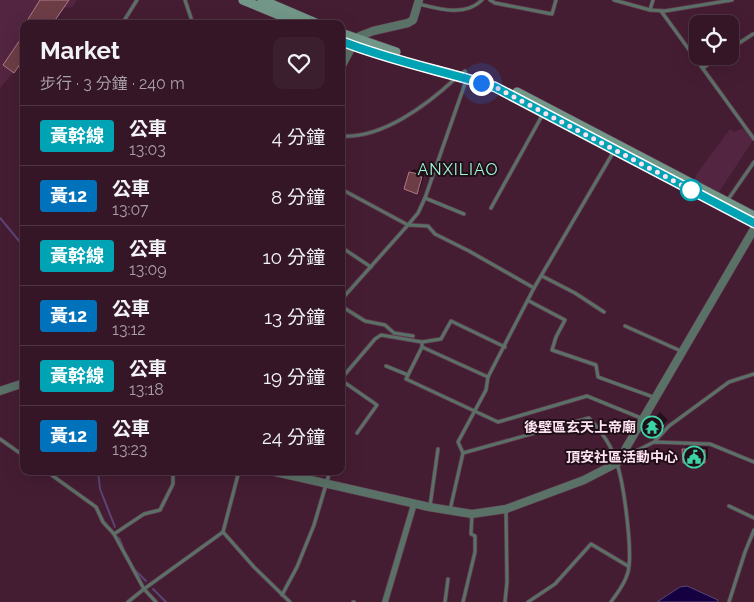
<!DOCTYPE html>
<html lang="zh-TW">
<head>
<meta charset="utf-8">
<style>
	:root { --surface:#341626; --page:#3c1f2e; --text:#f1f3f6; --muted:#a99fa7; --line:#4e3543 }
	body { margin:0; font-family:Raleway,"Noto Sans TC",sans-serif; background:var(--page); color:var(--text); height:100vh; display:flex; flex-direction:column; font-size:19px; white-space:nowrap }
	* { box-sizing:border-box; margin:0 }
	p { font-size:16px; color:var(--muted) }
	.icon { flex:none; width:28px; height:28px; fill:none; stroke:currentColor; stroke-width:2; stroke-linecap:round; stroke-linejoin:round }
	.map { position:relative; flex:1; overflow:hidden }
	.drawer { position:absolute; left:20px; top:20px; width:325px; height:455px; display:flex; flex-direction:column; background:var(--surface); border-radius:10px; box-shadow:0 5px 20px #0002,0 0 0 1px var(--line) }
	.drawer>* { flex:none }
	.badge { padding:0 10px; border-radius:4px; font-size:18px; line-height:32px }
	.tools { position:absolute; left:689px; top:15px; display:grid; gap:10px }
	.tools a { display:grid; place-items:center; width:50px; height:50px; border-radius:10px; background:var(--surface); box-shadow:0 5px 20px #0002,0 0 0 1px var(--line); font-size:25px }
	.you { position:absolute; width:25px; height:25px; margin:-12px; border:4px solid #fff; border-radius:50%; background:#1a73e8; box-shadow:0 0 0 8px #1a73e833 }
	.map>.badge { position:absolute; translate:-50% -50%; box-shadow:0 0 0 2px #fff }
	.round { display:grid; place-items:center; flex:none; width:52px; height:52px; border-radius:10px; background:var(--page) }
	.head { display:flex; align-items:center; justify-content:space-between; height:85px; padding:0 20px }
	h1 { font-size:24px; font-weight:700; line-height:38px }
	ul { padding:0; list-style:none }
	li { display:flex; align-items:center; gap:15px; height:60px; padding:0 20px; border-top:1px solid var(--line) }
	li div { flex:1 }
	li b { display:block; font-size:19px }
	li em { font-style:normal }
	li .badge { min-width:55px; font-weight:700; text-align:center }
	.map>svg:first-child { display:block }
	.built { fill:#532540 }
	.water { fill:#150041; stroke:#5b4476 }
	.shadow { fill:#0007 }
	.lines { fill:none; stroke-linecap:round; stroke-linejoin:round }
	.stream { stroke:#5b4476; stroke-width:2 }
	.building { fill:#6d3d46; stroke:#af7983 }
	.service-casing { stroke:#633d51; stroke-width:4.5 }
	.minor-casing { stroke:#633d51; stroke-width:7 }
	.tertiary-casing { stroke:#633d51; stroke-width:9 }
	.secondary-casing { stroke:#633d51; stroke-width:10 }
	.service { stroke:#5a7167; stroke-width:3 }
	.minor { stroke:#5a7167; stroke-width:5.5 }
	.tertiary { stroke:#5a7167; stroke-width:8 }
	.secondary { stroke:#729788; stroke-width:9 }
	.line-casing { stroke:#fff; stroke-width:11 }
	.line { stroke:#00a3b4; stroke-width:8 }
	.walk { stroke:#fee3f0; stroke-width:5; stroke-dasharray:0 9 }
	.stop-dot { fill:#fff; stroke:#00a3b4; stroke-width:2.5 }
	.labels { text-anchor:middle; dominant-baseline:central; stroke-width:4; stroke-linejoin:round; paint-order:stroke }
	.poi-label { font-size:14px; font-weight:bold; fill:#fee3f0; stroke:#200e18; text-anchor:end }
	.quarter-label { font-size:16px; letter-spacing:1px; fill:#a0fad6; stroke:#200e18 }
</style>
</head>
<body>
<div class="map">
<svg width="754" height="602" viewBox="0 0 754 602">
	<rect width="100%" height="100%" fill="#451d33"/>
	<g class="built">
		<polygon points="0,0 77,0 72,7 64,8 52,24 24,24 24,60 0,88"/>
		<polygon points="744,128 753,140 719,192 695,180 696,175 730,129 734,132"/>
	</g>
	<polygon class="water" points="687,586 718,600 717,602 657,602 680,587"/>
	<g class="shadow">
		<polygon points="414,169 425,173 420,189 417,192 410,172"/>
		<polygon points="660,412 668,420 651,437 648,425"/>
		<polygon points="687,446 708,447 708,458 704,462 684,450"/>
	</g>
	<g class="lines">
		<g class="stream">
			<polyline points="0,218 20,242 24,251"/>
			<polyline points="98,471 100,489 115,527"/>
			<polyline points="119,538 123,547"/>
			<polyline points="136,571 146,581"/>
			<polyline points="153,589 166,602"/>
		</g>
	</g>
	<g class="building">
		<polygon points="40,0 69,0 53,23 50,20 47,24 25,24"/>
		<polygon points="24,34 24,58 14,73 3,65"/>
		<polygon points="409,172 419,174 418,176 422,177 417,194 404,189"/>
		<polygon points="654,417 664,426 651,438 643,430 647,424"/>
		<polygon points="682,449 705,450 705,463 683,463"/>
	</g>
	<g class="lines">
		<g class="service-casing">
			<g id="service">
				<polyline points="185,0 193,24"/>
				<polyline points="490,0 495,3 552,14 556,0"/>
				<polyline points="614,0 650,10 665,11 732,0"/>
				<path d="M 419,4 C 439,9 465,17 482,0"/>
				<polyline points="650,10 653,0"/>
				<polyline points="661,11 754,139"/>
				<polyline points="122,24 137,0"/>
				<polyline points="730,49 753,34"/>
				<polyline points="703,68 720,56"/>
				<path d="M 341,136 C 382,139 427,105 456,78"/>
				<polyline points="341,189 408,225 428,226 435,234 469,251 534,288"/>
				<polyline points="425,198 464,214"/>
				<polyline points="727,201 754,162"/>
				<polyline points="491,208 543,114"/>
				<polyline points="341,247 371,267"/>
				<polyline points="542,276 575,293 604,312"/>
				<polyline points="341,300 408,225 418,213 425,198 467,78 465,71 461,74"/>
				<polyline points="529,301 565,320 556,337 552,350 596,365 598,377 656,398"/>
				<polyline points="341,306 365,321 385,325 394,333 413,336"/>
				<polyline points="625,326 681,351"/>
				<polyline points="422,342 441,339 451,321 505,347"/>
				<polyline points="386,366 408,375"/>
				<polyline points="488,377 422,347 406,379 498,422 587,396 641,418"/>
				<polyline points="341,379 375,339 381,335 422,342 422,347"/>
				<polyline points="341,380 377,405 357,433"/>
				<polyline points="0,439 24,456"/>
				<polyline points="655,441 669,426 729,382 754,374"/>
				<path d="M 463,453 L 589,418 C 601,430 613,448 617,464 C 624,485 633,552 628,572 C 625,584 618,592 611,602"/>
				<polyline points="624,457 654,442 710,444 754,462"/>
				<polyline points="46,471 96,507 103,522 114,534 144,589 156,602"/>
				<polyline points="239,471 223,532 254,567 290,602"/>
				<polyline points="430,506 438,449"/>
				<polyline points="729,506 754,518"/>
				<polyline points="450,510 463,453 458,442 486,390 488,377 534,288 614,151"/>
				<polyline points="114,534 144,514 160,510 173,484 173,471"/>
				<polyline points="282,595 297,567 314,525 330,471"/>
				<polyline points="128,602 144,589 223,532"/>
				<polyline points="353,602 354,602"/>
				<polyline points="445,602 448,579"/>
				<polyline points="463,602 475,552 475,536 471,534 472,514"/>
				<polyline points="505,602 507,582 506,509"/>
				<polyline points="528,602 555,584 591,544 628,566"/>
				<polyline points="729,602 745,552 754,530"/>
			</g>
		</g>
		<g class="minor-casing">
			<polyline id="minor" points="385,602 414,504"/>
		</g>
		<g class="tertiary-casing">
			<g id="tertiary">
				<polyline points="341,67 356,39 360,36 373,31 408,23 413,20 419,0"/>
				<polyline points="0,391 24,383"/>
				<polyline points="271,471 429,507 472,514 506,509 584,480 617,463 623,457 626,448 754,229"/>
			</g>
		</g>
		<g class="secondary-casing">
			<g id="secondary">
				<polyline points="243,0 301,24"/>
				<polyline points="262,0 318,24"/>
				<polyline points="341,33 396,52"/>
				<path d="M 341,41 C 391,61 444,71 495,87 L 754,223"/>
				<polyline points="517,92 754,216"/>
			</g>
		</g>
		<use href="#service" class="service"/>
		<use href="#minor" class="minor"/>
		<use href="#tertiary" class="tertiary"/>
		<use href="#secondary" class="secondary"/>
	</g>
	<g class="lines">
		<g class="line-casing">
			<path id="line" d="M 341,41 C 391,61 444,71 495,87 L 754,223"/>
		</g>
		<use href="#line" class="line"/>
		<polyline class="walk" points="481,83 495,87 691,190"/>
	</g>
	<defs>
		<g id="temple-ring" transform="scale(1.125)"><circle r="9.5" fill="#200e18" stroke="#3bd4a4" stroke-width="1.5"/><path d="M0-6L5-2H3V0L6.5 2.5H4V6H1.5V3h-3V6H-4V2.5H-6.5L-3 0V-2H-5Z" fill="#3bd4a4"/></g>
		<g id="civic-ring" transform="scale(1.125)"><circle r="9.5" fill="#200e18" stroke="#3bd4a4" stroke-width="1.5"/><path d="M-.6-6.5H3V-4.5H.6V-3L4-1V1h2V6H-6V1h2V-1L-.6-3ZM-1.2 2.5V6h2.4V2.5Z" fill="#3bd4a4"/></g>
	</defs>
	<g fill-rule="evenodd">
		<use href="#temple-ring" x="652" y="427"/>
		<use href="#civic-ring" x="694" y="457"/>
	</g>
	<circle class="stop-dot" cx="691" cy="190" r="10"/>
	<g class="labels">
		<g class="poi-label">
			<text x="636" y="427">後壁區玄天上帝廟</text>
			<text x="678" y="457">頂安社區活動中心</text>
		</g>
		<g class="quarter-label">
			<text x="458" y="169">ANXILIAO</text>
		</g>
	</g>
</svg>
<div class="tools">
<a><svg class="icon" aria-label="locate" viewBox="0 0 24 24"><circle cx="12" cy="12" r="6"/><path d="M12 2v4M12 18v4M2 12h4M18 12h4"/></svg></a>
</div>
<div class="you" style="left:481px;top:83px"></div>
<section class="drawer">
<div class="head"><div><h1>Market</h1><p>步行 · 3 分鐘 · 240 m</p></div><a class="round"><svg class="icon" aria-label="heart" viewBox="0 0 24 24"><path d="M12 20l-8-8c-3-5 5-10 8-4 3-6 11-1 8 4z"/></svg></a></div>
<ul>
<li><span class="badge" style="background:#00a3b4;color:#fff">黃幹線</span><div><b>公車</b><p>13:03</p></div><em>4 分鐘</em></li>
<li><span class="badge" style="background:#0072bc;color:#fff">黃12</span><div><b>公車</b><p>13:07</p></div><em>8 分鐘</em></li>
<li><span class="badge" style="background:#00a3b4;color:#fff">黃幹線</span><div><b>公車</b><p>13:09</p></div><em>10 分鐘</em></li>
<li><span class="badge" style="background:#0072bc;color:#fff">黃12</span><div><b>公車</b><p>13:12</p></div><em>13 分鐘</em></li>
<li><span class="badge" style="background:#00a3b4;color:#fff">黃幹線</span><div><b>公車</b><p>13:18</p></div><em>19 分鐘</em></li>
<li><span class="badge" style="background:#0072bc;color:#fff">黃12</span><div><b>公車</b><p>13:23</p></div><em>24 分鐘</em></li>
</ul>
</section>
</div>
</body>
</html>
